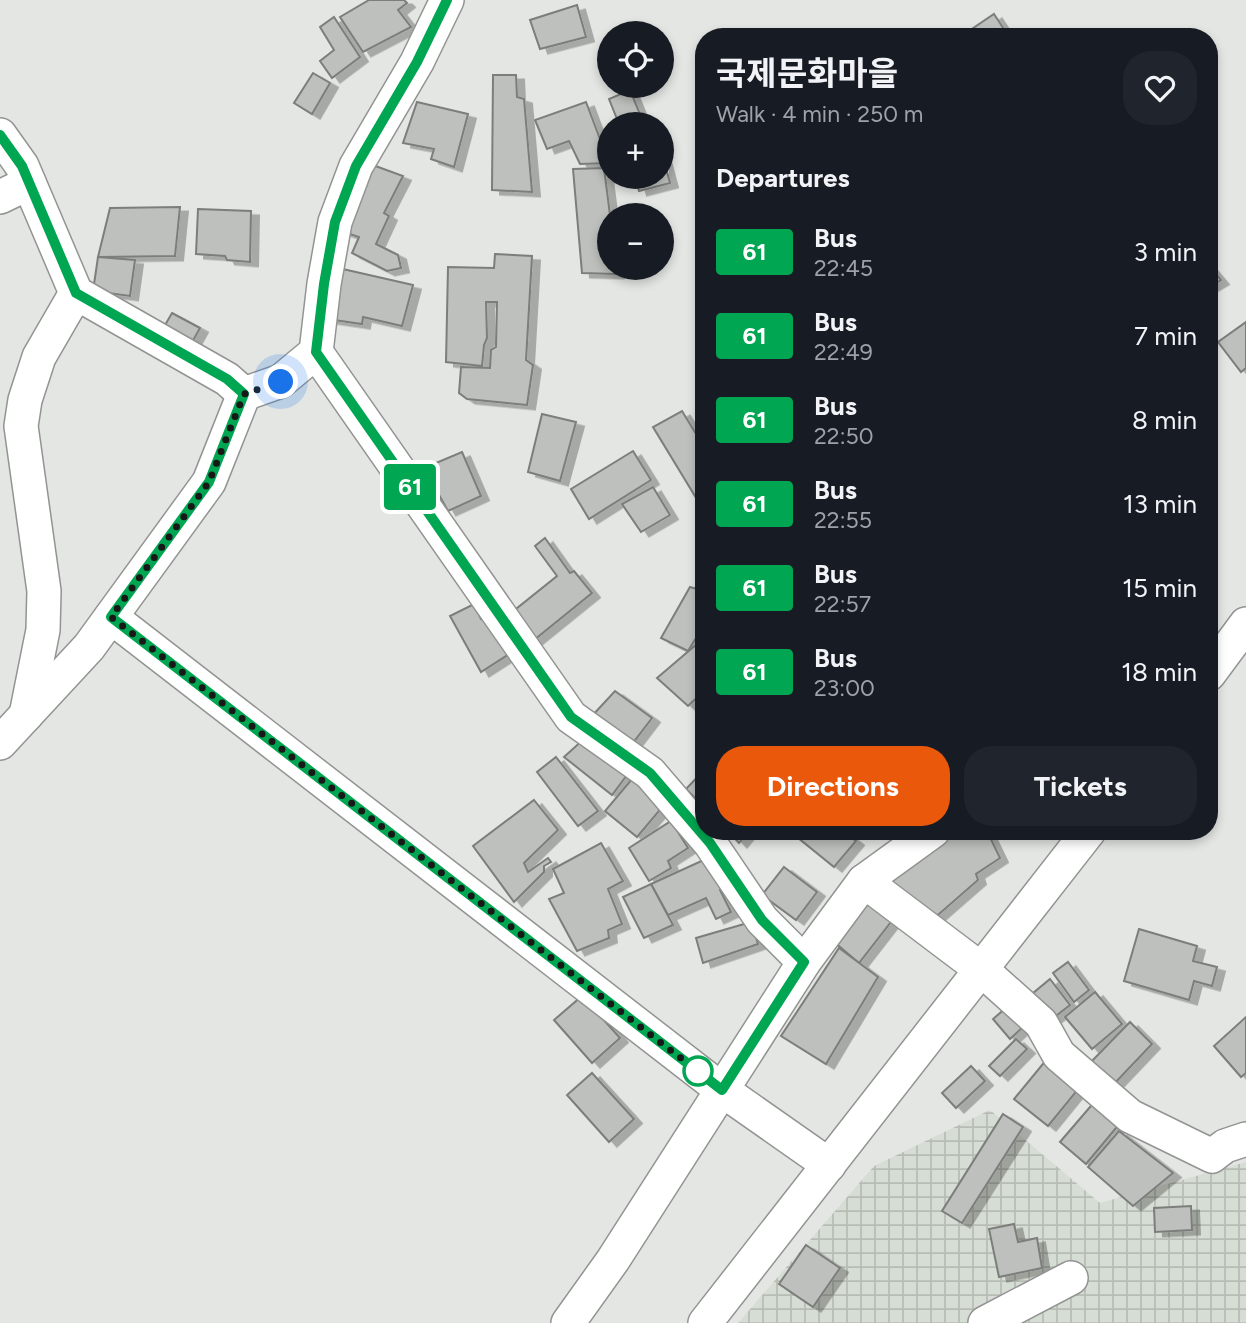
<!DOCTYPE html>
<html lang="en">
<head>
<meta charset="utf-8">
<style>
	:root { --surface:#171b24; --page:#20242c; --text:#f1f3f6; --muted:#9ea1a6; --accent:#ea580c }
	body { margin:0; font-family:Figtree,"Noto Sans KR",sans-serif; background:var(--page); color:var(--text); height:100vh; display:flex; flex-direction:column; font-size:26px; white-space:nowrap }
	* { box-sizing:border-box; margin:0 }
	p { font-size:23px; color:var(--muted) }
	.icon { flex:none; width:38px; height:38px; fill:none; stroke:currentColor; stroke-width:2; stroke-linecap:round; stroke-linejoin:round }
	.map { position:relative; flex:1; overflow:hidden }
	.details { position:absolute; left:695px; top:28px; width:523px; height:812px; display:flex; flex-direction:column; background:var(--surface); border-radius:28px; box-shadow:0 4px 10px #0003 }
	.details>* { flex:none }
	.badge { padding:0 14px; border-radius:5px; font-size:24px; line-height:46px }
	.controls { position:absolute; left:597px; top:21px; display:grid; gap:14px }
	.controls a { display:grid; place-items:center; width:77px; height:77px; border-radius:50%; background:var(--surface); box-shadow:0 4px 10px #0003; font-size:35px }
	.you { position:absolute; width:35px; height:35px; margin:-18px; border:5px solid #fff; border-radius:50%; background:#1a73e8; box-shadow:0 0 0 10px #1a73e833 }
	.map>.badge { position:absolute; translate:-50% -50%; box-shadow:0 0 0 4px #fff }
	h2 { padding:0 21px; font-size:26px; line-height:63px }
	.round { display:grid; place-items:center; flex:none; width:74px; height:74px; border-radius:28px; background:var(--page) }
	.head { display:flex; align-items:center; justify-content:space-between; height:119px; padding:0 21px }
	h1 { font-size:33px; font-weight:700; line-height:52px }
	.action { display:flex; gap:14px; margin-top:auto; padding:14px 21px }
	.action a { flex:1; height:80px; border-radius:28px; background:var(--accent); color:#fff; font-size:28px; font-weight:700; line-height:80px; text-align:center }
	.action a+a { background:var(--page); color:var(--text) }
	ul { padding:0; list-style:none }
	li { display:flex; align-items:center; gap:21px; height:84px; padding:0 21px }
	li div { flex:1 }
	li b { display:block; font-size:26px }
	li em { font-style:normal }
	li .badge { min-width:77px; font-weight:700; text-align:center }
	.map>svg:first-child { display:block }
	.industrial { fill:url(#industrial-grid) }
	.building { fill:#bec0bd; stroke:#7c7e7b; stroke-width:2; filter:url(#shadow) }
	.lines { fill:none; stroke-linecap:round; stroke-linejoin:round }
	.minor-casing { stroke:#929492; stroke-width:36 }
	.minor { stroke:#fff; stroke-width:33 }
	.line-casing { stroke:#fff; stroke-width:16 }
	.line { stroke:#00a651; stroke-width:10 }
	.walk { stroke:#171817; stroke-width:7; stroke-dasharray:0 12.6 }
	.stop-dot { fill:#fff; stroke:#00a651; stroke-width:3.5 }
</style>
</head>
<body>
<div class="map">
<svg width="1246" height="1323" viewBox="0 0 1246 1323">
	<defs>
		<pattern id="industrial-grid" width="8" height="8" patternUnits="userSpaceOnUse" patternTransform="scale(1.75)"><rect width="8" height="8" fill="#d6ddd4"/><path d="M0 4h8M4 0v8" fill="none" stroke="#b7bdb5"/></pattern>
		<filter id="shadow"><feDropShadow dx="8" dy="4.5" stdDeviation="0" flood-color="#0004"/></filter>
	</defs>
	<rect width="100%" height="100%" fill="#e4e6e4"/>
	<polygon class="industrial" points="990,1110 1100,1203 1246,1162 1246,1323 738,1323 874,1166"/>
	<g class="building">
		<polygon points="369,0 404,0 407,3 398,10 411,27 363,52 340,17"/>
		<polygon points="577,5 586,37 540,49 530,20"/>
		<polygon points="994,14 1009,37 960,37"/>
		<polygon points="334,17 360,57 332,78 320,61 334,50 320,27"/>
		<polygon points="313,73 330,83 312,114 294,103"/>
		<polygon points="493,75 516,75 517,97 524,99 532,192 492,190"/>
		<polygon points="630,90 644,124 619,124 609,99"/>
		<polygon points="417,102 468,114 454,167 431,159 434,149 403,143"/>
		<polygon points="586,102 609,163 580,164 569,141 547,149 535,120"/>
		<polygon points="662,153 670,183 639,191 635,177 662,177"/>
		<polygon points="370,164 403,176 384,213 389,216 376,244 398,255 401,268 387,271 352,253 359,237 341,231"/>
		<polygon points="604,168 610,215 617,214 609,215 609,268 617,268 616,274 582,273 573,169"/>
		<polygon points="180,207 175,256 98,257 110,208"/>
		<polygon points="198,209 251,211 250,262 227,260 225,256 196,254"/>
		<polygon points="495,254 532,256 526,360 533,365 527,405 467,399 459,393 461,367 490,368 491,350 496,347 497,302 486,302 487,338 484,345 482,366 446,362 448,267 494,268"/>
		<polygon points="98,257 135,260 130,296 93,291"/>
		<polygon points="1209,266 1221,280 1209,287"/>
		<polygon points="334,267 413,285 402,326 363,317 362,324 327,319"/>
		<polygon points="172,313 200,328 190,346 161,332"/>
		<polygon points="1246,322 1246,368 1241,372 1218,342"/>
		<polygon points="682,411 704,447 704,511 653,427"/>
		<polygon points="542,414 576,422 560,481 528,472"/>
		<polygon points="633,451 651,480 589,519 571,489"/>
		<polygon points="462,452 481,496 448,511 424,468"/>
		<polygon points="653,487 670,515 641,532 622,504"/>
		<polygon points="545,538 570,573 574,571 592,593 534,640 511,613 557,576 535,546"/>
		<polygon points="690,587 704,591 704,625 688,651 661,638"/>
		<polygon points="474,604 481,619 492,615 514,651 481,672 450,616"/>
		<polygon points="704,638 704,691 688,706 657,678"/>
		<polygon points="615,691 652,718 629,748 591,717"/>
		<polygon points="585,738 627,775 612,795 564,757"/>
		<polygon points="556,757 598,811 578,826 537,772"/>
		<polygon points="704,770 704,807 686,789"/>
		<polygon points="632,779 664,805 637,837 605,811"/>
		<polygon points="534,800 558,830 524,863 528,872 548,858 551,862 544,866 544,872 514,902 473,846"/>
		<polygon points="671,821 688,848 668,861 671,868 649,881 629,848"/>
		<polygon points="728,831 749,831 739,843"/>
		<polygon points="802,831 843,831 856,841 834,867 797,837"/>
		<polygon points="959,831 987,831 1000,858 976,874 978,880 931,921 886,884"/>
		<polygon points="601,843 623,881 608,889 622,924 608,930 609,938 577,951 549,899 564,893 553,869"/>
		<polygon points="708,858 727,884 720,890 731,912 716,919 706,898 668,915 651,884"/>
		<polygon points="784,867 817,892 796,920 762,895"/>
		<polygon points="651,884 673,925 644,938 623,897"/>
		<polygon points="867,897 894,918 859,963 833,941"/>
		<polygon points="751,922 758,944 703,963 696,938"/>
		<polygon points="1139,929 1197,946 1193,961 1217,967 1212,986 1194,981 1189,1000 1124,981"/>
		<polygon points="839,948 878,977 826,1064 781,1036"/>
		<polygon points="1068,962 1089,990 1074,1002 1053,973"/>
		<polygon points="1050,979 1070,1005 1052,1019 1032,994"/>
		<polygon points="1095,992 1122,1024 1092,1049 1065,1017"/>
		<polygon points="582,996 620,1038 592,1063 554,1020"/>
		<polygon points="1007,1007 1024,1026 1010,1039 993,1019"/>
		<polygon points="1246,1017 1246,1073 1241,1077 1214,1046"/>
		<polygon points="1130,1022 1152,1044 1112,1086 1089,1064"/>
		<polygon points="1016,1039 1027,1049 1000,1076 989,1066"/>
		<polygon points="1047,1059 1080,1087 1048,1126 1014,1099"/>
		<polygon points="971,1066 985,1081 956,1108 942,1093"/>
		<polygon points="592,1073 634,1119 609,1142 567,1095"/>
		<polygon points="1096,1100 1121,1122 1086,1164 1060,1142"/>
		<polygon points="1003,1114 1023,1127 962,1223 942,1211"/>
		<polygon points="1119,1131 1173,1173 1133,1206 1088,1167"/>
		<polygon points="1191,1206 1192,1230 1155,1232 1154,1208"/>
		<polygon points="1014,1224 1018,1242 1037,1238 1042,1268 999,1277 989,1229"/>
		<polygon points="806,1245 840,1268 813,1307 779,1284"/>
	</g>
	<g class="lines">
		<g class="minor-casing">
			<g id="minor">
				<polyline points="0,135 22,166 76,293 227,379 244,394 281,381 316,352 324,284 335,222 356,166 417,62 447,0"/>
				<polyline points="0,197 29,183"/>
				<polyline points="316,352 571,717 650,773 710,843 762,920 804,962"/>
				<polyline points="111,617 722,1090 829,1165"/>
				<polyline points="1209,674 1246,624"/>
				<polyline points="26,715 43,630 44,591 21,426 25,400 39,357 76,293"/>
				<polyline points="0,743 89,647 209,482 244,394"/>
				<polyline points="864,881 982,970 1041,1023 1059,1055 1130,1116 1212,1156 1225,1146 1246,1139"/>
				<polyline points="568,1323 613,1260 804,962 864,881 933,831"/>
				<polyline points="705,1323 1089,831"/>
				<polyline points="985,1323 1071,1278"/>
			</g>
		</g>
		<use href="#minor" class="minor"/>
	</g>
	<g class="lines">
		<g class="line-casing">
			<polyline id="line" points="0,135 22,166 76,293 227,379 244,394 209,482 111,617 722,1090 804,962 762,920 710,843 650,773 571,717 316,352 324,284 335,222 356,166 417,62 447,0"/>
		</g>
		<use href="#line" class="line"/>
		<polyline class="walk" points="281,382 244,394 209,482 111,617 700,1073 698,1071"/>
	</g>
	<circle class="stop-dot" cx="698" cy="1071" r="14"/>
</svg>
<div class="controls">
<a><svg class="icon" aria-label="locate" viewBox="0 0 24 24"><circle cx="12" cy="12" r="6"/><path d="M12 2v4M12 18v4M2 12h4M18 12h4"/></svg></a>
<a>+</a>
<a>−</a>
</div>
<div class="you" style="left:281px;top:382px"></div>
<b class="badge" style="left:410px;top:487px;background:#00a651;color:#fff">61</b>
<section class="details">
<div class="head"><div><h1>국제문화마을</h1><p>Walk · 4 min · 250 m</p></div><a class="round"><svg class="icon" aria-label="heart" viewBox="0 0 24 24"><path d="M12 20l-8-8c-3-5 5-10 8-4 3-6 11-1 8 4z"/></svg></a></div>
<h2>Departures</h2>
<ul>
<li><span class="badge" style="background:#00a651;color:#fff">61</span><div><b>Bus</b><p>22:45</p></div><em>3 min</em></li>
<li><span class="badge" style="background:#00a651;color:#fff">61</span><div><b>Bus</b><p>22:49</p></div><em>7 min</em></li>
<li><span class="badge" style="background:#00a651;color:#fff">61</span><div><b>Bus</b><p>22:50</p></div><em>8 min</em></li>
<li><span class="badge" style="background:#00a651;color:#fff">61</span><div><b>Bus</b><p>22:55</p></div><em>13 min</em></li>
<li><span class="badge" style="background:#00a651;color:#fff">61</span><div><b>Bus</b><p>22:57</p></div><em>15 min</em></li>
<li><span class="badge" style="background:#00a651;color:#fff">61</span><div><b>Bus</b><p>23:00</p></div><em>18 min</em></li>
</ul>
<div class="action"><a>Directions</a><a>Tickets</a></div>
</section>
</div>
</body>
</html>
